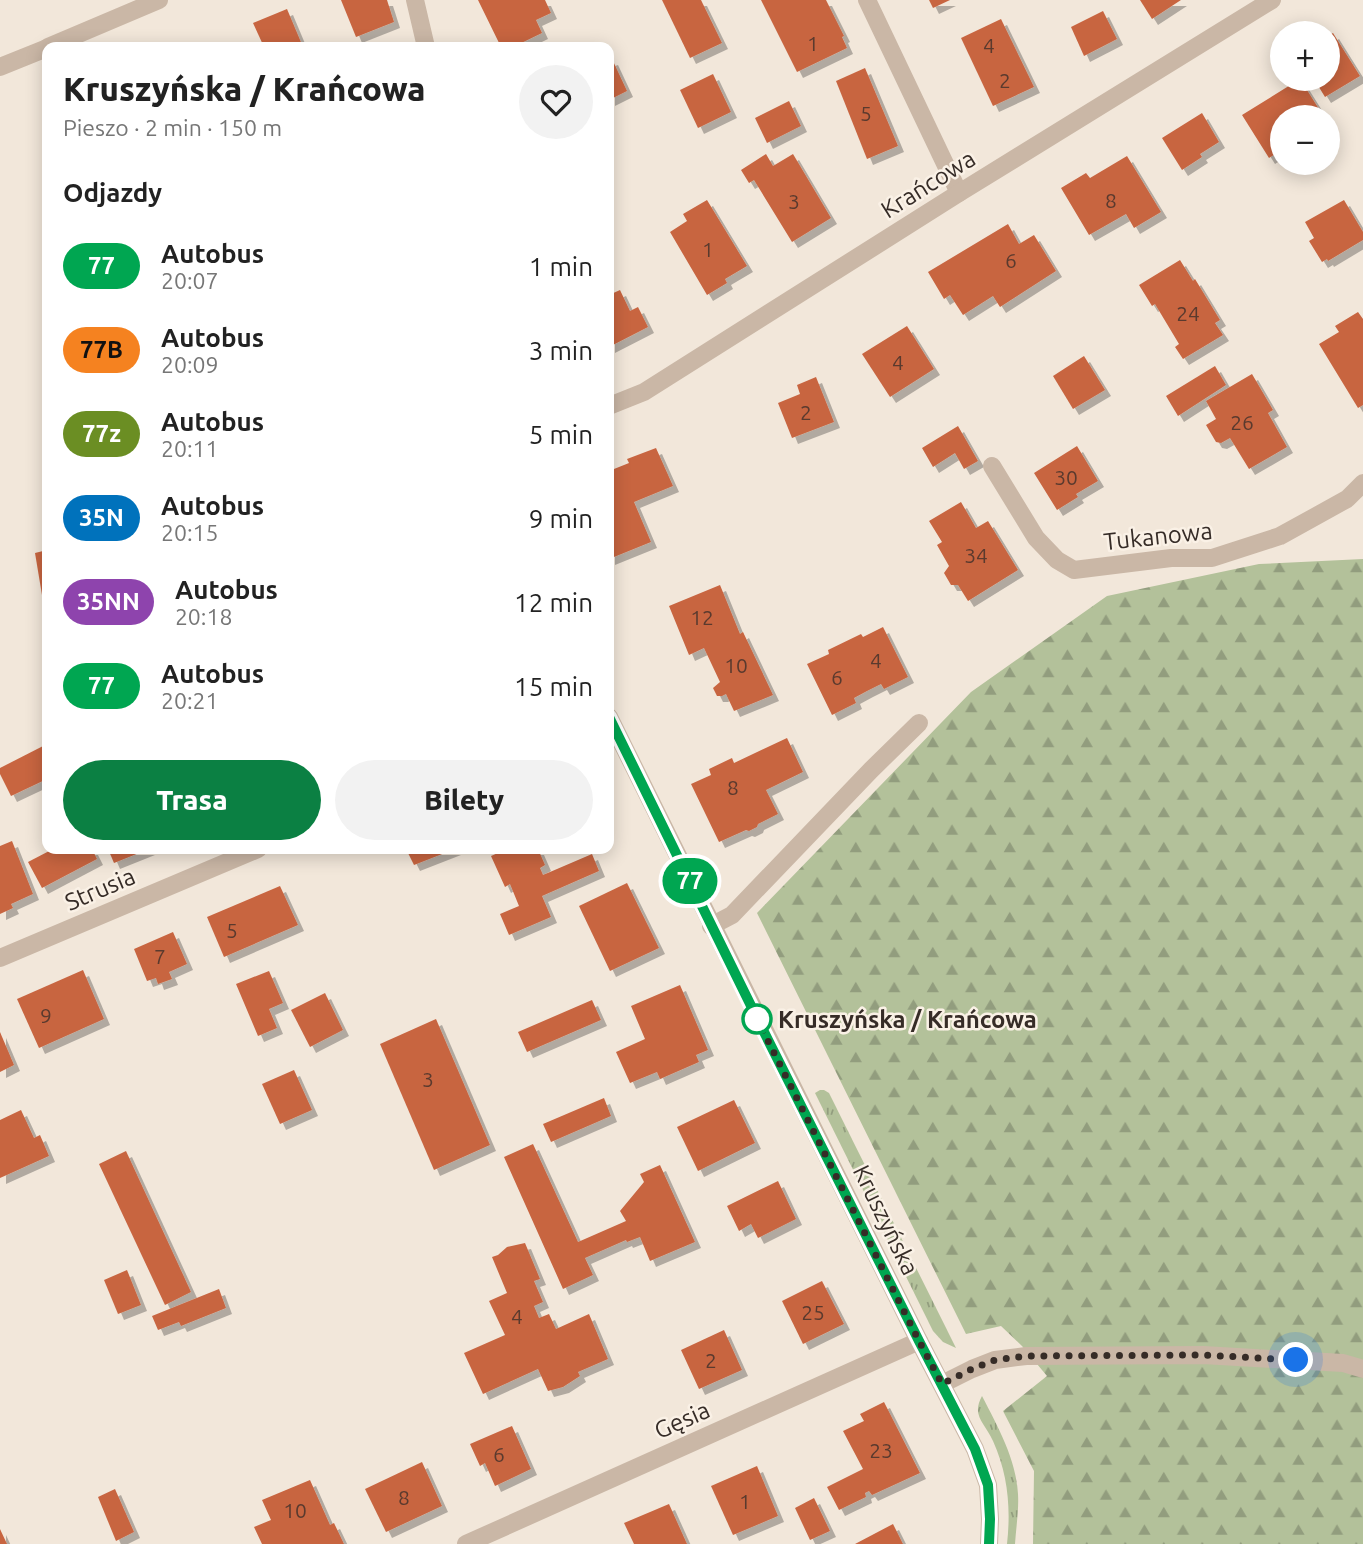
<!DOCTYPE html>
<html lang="pl">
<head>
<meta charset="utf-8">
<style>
	:root { --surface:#fff; --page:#f2f2f2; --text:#222; --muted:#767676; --accent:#0b8043 }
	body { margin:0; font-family:Ubuntu,sans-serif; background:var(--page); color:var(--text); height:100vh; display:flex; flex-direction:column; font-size:26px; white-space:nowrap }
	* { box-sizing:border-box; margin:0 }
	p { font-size:23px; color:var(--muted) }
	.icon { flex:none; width:38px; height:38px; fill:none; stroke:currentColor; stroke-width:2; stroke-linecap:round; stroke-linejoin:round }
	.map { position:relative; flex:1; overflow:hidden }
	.panel { position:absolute; left:42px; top:42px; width:572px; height:812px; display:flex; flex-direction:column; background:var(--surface); border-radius:14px; box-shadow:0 4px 18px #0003 }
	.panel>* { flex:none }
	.badge { padding:0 14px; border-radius:23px; font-size:24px; line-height:46px }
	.buttons { position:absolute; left:1270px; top:21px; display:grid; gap:14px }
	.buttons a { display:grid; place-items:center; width:70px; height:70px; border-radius:50%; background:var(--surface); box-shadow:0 4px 18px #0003; font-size:35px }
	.you { position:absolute; width:35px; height:35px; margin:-18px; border:5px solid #fff; border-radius:50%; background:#1a73e8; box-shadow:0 0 0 10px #1a73e833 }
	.map>.badge { position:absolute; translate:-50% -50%; box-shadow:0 0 0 4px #fff }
	h2 { padding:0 21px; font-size:26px; line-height:63px }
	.round { display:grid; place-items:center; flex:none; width:74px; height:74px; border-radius:37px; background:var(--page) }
	.headline { display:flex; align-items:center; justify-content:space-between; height:119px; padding:0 21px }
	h1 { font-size:33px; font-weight:800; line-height:52px }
	.action { display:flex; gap:14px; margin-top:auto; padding:14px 21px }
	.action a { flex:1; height:80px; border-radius:42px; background:var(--accent); color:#fff; font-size:28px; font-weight:800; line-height:80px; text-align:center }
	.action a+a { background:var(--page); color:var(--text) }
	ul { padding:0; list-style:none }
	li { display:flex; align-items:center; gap:21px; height:84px; padding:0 21px }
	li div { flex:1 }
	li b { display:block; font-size:26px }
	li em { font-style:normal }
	li .badge { min-width:77px; font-weight:700; text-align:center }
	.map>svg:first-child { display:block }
	.grass { fill:url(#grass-tufts) }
	.forest { fill:url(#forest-firs) }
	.building { fill:#c86541; filter:url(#shadow) }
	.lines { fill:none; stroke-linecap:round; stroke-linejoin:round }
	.minor { stroke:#cab7a6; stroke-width:18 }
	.tertiary { stroke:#cab7a6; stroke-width:18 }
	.line-casing { stroke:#fff; stroke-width:16 }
	.line { stroke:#00a651; stroke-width:10 }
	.walk { stroke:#362c27; stroke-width:7; stroke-dasharray:0 12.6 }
	.stop-dot { fill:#fff; stroke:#00a651; stroke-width:3.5 }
	.labels { text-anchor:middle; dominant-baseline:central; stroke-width:5; stroke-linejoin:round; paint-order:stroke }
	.number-label { font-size:21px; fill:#5a3a2e }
	.street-label { font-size:24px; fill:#362c27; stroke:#faf1e6 }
	.stop-label { font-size:24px; font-weight:bold; fill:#362c27; stroke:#faf1e6; text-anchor:start }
</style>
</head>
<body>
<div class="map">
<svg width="1363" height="1544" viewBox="0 0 1363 1544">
	<defs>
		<pattern id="grass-tufts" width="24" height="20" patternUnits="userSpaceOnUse" patternTransform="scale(1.75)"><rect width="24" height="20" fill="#b3c19a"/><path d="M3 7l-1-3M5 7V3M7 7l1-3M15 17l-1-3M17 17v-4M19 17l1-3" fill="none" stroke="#929d7e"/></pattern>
		<pattern id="forest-firs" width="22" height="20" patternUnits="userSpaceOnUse" patternTransform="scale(1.75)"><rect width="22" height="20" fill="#b3c19a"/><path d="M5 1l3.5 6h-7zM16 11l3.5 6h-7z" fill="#929d7e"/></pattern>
		<filter id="shadow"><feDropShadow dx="6" dy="6" stdDeviation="0" flood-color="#0004"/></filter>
	</defs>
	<rect width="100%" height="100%" fill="#f2e7da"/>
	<g class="grass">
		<polygon points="820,1090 824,1090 829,1093 956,1348 943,1342 933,1331 815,1093"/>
		<path d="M 982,1396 C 998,1427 1016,1459 1018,1494 C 1019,1510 1016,1528 1015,1544 L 1007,1544 C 1011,1508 1008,1474 993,1441 C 985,1423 971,1416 982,1396 Z"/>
	</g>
	<polygon class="forest" points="1363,559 1363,1544 1033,1544 1034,1471 1003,1411 1047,1376 1022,1346 1001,1326 966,1334 757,913 971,692 1107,596 1259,564"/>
	<g class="building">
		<polygon points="341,0 387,0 394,22 356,37"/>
		<polygon points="478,0 545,0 551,13 536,20 542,33 513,47 501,47"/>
		<polygon points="662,0 701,0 722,43 690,58"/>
		<polygon points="761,0 826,0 844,36 842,37 847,48 797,72"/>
		<polygon points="929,0 950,0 933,8"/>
		<polygon points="1140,0 1181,0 1152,19"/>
		<polygon points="287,9 303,47 264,47 253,23"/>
		<polygon points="1103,11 1117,39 1084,56 1071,27"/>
		<polygon points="1001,19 1034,87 993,106 961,38"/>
		<polygon points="1333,33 1360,76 1325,97 1314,79 1328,79 1328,36"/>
		<polygon points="612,59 627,91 609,100 609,60"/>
		<polygon points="865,68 898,146 867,159 836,81"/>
		<polygon points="713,74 731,112 698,128 680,90"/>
		<polygon points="1300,79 1324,117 1283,117 1283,149 1269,158 1242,115"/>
		<polygon points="789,101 801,126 767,143 755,118"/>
		<polygon points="1202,113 1219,142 1200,154 1202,157 1182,170 1162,138"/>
		<polygon points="766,154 773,166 793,154 831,218 792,242 754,180 749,183 741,170"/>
		<polygon points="1127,156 1161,212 1134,228 1126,214 1089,235 1061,188 1086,173 1090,178"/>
		<polygon points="707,200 747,266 725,279 727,283 707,295 670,232 687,221 683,214"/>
		<polygon points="1344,200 1363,232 1363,240 1328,261 1327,259 1322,262 1309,241 1314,238 1305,222"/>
		<polygon points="1008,224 1019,244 1034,235 1056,271 1000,307 993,296 963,315 950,295 944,299 928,272"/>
		<polygon points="1180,260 1193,281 1195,279 1220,320 1215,323 1223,335 1183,359 1175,347 1179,344 1155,304 1152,306 1139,285"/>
		<polygon points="620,290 630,311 638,307 648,327 609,347 609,295"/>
		<polygon points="1358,312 1363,319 1363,405 1358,408 1319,344 1339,332 1335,326"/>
		<polygon points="907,326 934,369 890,397 862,354"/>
		<polygon points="1084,356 1105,390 1073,409 1053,376"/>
		<polygon points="1215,366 1226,385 1178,416 1166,396"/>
		<polygon points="1252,374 1273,410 1268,413 1287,447 1249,469 1230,438 1221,443 1216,442 1206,425 1216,419 1206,401"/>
		<polygon points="816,377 834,422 792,438 778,403 800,394 797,385"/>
		<polygon points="958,426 978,461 964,469 955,453 933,467 922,448"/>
		<polygon points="1077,446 1098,481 1076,494 1078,497 1057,510 1034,473"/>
		<polygon points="656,448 673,486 634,502 651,542 609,559 609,471 629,463 627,459"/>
		<polygon points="961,502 976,528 988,521 1018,570 968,601 958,585 951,585 944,573 949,566 937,545 942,542 929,521"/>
		<polygon points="47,550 47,595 42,595 35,553"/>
		<polygon points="720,585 740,634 743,632 773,695 734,711 726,694 722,696 717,696 713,688 720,682 704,648 689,655 669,606"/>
		<polygon points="883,627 908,677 884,689 881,684 867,691 854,698 856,703 832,715 807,664 829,654 828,650 861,634 863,637"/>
		<polygon points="787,738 803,772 766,790 778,814 758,824 757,827 749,831 746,830 719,842 691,784 711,775 709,769 732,758 734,763"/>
		<polygon points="47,744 47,779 11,796 0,774 0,768"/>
		<polygon points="12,841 33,894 11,904 13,908 0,914 0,846"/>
		<polygon points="53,849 92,849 97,859 42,888 28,862"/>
		<polygon points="108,849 149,849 114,863"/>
		<polygon points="406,849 455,849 414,865"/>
		<polygon points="507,849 538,849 545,865 540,868 543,875 592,854 599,871 542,896 551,917 509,935 500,914 519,906 510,884 505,887 491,856"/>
		<polygon points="627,883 659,948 610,971 579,906"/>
		<polygon points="280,886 298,925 224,957 207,917"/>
		<polygon points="173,932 187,964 169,972 172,979 158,984 156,978 147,981 134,949"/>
		<polygon points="83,970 104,1019 39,1048 17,999"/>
		<polygon points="269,971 283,1003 269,1009 277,1028 258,1036 236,984"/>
		<polygon points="680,985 708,1050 696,1055 699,1062 660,1079 657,1072 630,1083 616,1052 645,1039 631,1006"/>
		<polygon points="325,993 343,1030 310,1047 291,1010"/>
		<polygon points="592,1000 601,1020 527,1052 518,1032"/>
		<polygon points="436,1019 490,1145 434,1170 380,1044"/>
		<polygon points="0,1032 14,1065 0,1072"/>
		<polygon points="294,1070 312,1110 280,1124 262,1084"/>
		<polygon points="604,1098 611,1116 551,1142 543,1124"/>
		<polygon points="734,1100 755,1143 698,1171 677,1127"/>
		<polygon points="21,1110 34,1138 40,1135 49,1156 0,1178 0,1120"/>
		<polygon points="533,1144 578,1242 626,1221 620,1211 644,1182 640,1174 660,1165 695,1242 650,1261 640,1237 627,1242 626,1240 585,1258 593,1275 563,1289 504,1157"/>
		<polygon points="126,1151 191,1292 165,1305 99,1164"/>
		<polygon points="778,1181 796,1219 758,1238 751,1224 739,1231 727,1206"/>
		<polygon points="525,1243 540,1279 534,1281 543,1302 534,1306 539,1318 549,1314 556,1329 589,1314 608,1359 578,1372 580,1376 563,1387 548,1391 538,1369 483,1394 464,1353 505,1335 489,1301 507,1293 492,1257 498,1255 507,1247"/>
		<polygon points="127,1270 141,1305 118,1314 104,1280"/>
		<polygon points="822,1281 844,1324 803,1344 782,1301"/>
		<polygon points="219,1289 226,1308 181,1326 179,1322 158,1330 152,1316"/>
		<polygon points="724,1330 742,1370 699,1389 681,1350"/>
		<polygon points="884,1402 920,1473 872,1495 869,1491 865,1493 866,1497 839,1510 827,1487 863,1469 843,1431 864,1421 860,1414"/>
		<polygon points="512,1426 531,1469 495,1486 485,1463 480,1466 470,1444"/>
		<polygon points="422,1462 442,1506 386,1532 365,1489"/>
		<polygon points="757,1466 778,1516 733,1535 711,1486"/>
		<polygon points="310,1480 330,1525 334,1523 344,1544 262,1544 254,1527 271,1520 262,1500"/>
		<polygon points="115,1489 134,1532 116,1541 98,1497"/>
		<polygon points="814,1498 830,1531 810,1540 795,1508"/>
		<polygon points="669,1504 687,1544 634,1544 624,1523"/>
		<polygon points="893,1524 903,1544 855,1544"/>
		<polygon points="0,1529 7,1544 0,1544"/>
	</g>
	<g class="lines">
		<g class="minor">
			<polyline points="867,0 959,193"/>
			<polyline points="48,47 159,0"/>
			<polyline points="0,67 47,48"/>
			<polyline points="609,406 644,392 959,193 1272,0"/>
			<polyline points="992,466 1036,538 1057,560 1074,570 1171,558 1212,558 1280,536 1347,499 1363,483"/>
			<polyline points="711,926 732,915 871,770 919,723"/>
			<polyline points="0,958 258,849"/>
			<polyline points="466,1544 919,1341"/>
		</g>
		<g class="tertiary">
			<polyline points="415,0 426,47"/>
			<polyline points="609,717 919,1341 975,1449 988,1485 990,1519 989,1544"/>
			<polyline points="942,1384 972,1369 995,1360 1026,1356 1203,1355 1343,1363 1363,1369"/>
		</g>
	</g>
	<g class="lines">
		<g class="line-casing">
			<polyline id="line" points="609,717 758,1020 919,1341 975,1449 988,1485 990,1519 989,1544"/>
		</g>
		<use href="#line" class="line"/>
		<polyline class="walk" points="757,1019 919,1341 942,1384 972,1369 995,1360 1026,1356 1203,1355 1296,1360"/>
	</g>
	<circle class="stop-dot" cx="757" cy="1019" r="14"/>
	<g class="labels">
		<g class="number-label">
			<text x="813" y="43">1</text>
			<text x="989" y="45">4</text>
			<text x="1005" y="80">2</text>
			<text x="866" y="113">5</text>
			<text x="1111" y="200">8</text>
			<text x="794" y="201">3</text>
			<text x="708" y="249">1</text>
			<text x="1011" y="260">6</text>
			<text x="1188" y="313">24</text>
			<text x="898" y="362">4</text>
			<text x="806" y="412">2</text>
			<text x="1242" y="422">26</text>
			<text x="1066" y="477">30</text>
			<text x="976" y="555">34</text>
			<text x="702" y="617">12</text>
			<text x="876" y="660">4</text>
			<text x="736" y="665">10</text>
			<text x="837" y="677">6</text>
			<text x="733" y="787">8</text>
			<text x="232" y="930">5</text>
			<text x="160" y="956">7</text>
			<text x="46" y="1015">9</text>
			<text x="428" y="1079">3</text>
			<text x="813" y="1312">25</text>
			<text x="517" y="1316">4</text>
			<text x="711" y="1360">2</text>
			<text x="881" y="1450">23</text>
			<text x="499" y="1454">6</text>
			<text x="404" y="1497">8</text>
			<text x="745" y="1501">1</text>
			<text x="295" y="1510">10</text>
		</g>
		<g class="street-label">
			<text transform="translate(928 184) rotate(-32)">Krańcowa</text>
			<text transform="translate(1158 536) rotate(-6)">Tukanowa</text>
			<text transform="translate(100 889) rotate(-23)">Strusia</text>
			<text transform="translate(886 1220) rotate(64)">Kruszyńska</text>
			<text transform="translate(682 1420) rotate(-24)">Gęsia</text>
		</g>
		<g class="stop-label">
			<text x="778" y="1019">Kruszyńska / Krańcowa</text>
		</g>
	</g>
</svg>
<div class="buttons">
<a>+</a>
<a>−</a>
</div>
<div class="you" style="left:1296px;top:1360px"></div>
<b class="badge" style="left:690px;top:881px;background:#00a651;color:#fff">77</b>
<section class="panel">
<div class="headline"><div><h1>Kruszyńska / Krańcowa</h1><p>Pieszo · 2 min · 150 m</p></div><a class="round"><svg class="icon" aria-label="heart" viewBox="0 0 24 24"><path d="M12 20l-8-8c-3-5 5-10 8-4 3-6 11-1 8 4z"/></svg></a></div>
<h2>Odjazdy</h2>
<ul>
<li><span class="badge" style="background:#00a651;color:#fff">77</span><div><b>Autobus</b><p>20:07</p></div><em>1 min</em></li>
<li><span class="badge" style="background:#f58220;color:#111">77B</span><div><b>Autobus</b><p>20:09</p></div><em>3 min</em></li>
<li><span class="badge" style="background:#6b8e23;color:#fff">77z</span><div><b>Autobus</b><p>20:11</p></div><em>5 min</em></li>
<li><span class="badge" style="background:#0072bc;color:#fff">35N</span><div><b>Autobus</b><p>20:15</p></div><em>9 min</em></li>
<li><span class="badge" style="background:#8e44ad;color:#fff">35NN</span><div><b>Autobus</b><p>20:18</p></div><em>12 min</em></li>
<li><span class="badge" style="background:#00a651;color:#fff">77</span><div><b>Autobus</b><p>20:21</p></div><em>15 min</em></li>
</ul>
<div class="action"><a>Trasa</a><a>Bilety</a></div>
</section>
</div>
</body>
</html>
